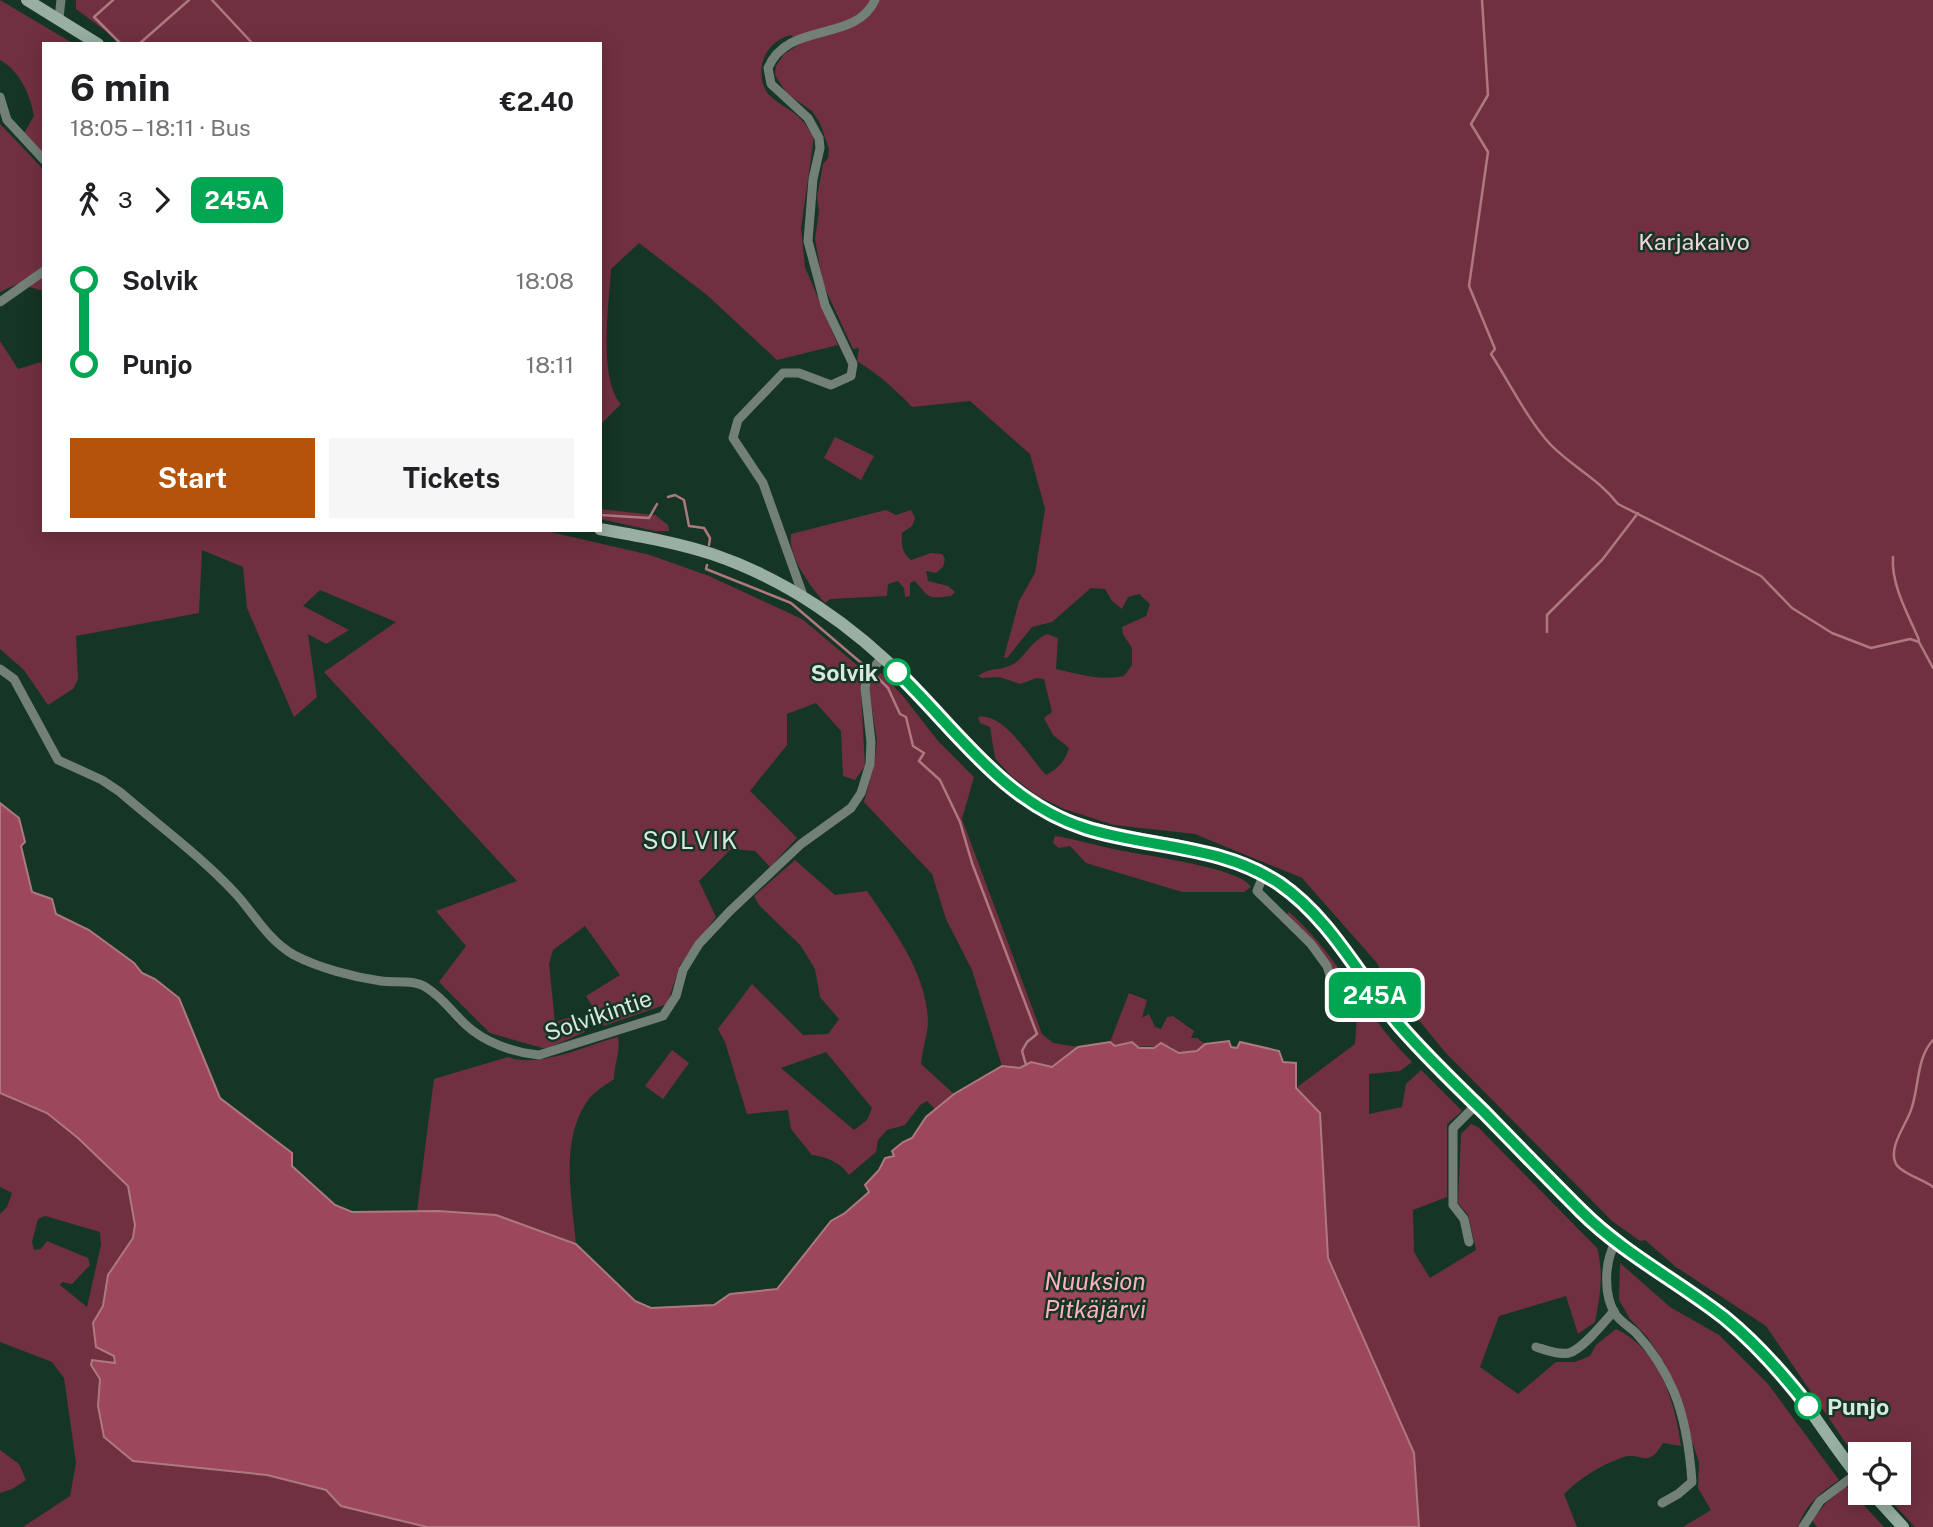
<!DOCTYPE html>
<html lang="en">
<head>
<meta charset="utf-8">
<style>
	:root { --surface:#fff; --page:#f6f6f6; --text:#202124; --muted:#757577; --accent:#b45309 }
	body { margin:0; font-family:"Public Sans",sans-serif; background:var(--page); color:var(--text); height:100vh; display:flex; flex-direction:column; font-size:26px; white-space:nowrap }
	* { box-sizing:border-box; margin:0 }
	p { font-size:23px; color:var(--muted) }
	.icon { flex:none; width:38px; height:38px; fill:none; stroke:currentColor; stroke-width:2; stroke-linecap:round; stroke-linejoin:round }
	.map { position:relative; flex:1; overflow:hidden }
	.details { position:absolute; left:42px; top:42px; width:560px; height:490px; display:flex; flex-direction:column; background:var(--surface); border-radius:0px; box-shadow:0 4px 18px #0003 }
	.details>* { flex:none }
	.badge { padding:0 14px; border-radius:10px; font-size:24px; line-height:46px }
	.fabs { position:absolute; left:1848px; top:1442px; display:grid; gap:14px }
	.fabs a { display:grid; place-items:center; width:63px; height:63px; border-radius:0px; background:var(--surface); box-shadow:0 4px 18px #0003; font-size:35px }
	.map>.badge { position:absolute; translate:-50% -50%; box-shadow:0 0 0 4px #fff }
	.legs { display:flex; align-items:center; gap:10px; height:77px; padding:0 28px; font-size:23px }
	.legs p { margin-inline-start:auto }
	.headline { display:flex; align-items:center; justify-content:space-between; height:119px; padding:0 28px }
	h1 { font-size:38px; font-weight:700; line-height:52px }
	.button { display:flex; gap:14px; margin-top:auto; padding:14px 28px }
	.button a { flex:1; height:80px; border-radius:0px; background:var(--accent); color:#fff; font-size:28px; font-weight:700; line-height:80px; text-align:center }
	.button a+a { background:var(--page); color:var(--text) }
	ul { padding:0 28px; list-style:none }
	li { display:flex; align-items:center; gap:24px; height:84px; font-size:26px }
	li i { display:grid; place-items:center; width:10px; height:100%; margin:0 9px; background:currentColor }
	li i::after { content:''; width:18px; height:18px; margin:-9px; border:5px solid; border-radius:50%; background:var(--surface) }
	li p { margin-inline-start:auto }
	li:first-child i { background:linear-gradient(#0000 50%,currentColor 0) }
	li:last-child i { background:linear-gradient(currentColor 50%,#0000 0) }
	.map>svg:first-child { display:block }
	.green { fill:#713040; fill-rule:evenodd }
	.water { fill:#9c475b; stroke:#ae7882; stroke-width:2 }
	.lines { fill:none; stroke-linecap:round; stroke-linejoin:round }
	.stream { stroke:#ae7882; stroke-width:2.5 }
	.street { stroke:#728078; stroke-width:9 }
	.secondary { stroke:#98afa2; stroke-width:12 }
	.line-1-casing { stroke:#fff; stroke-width:16 }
	.line-1 { stroke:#00a651; stroke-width:10 }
	.stop-1-dot { fill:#fff; stroke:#00a651; stroke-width:3.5 }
	.labels { text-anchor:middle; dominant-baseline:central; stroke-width:5; stroke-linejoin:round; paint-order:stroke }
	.park-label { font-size:23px; fill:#f0d6da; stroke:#153525 }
	.stop-label { font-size:23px; font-weight:bold; fill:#d7e9de; stroke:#153525; text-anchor:end }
	.street-label { font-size:23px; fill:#d7e9de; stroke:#153525 }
	.neighbourhood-label { font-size:24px; letter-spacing:2px; fill:#d7e9de; stroke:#153525 }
	.water-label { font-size:24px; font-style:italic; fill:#fbb1bf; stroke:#153525 }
</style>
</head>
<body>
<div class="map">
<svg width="1933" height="1527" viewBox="0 0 1933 1527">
	<rect width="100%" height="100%" fill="#153525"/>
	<g class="green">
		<path d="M 0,0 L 74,44 L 44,44 L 44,154 L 23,135 L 34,116 C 30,94 20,71 0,60 Z"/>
		<path d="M 76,0 L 1933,0 L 1933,1527 L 1915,1527 L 1883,1493 L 1899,1493 L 1899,1454 L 1860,1454 L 1860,1464 L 1766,1326 L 1676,1267 L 1645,1240 L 1640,1241 L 1612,1221 L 1445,1052 L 1385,979 L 1377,963 L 1302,878 L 1195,834 L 1114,825 L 1064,809 L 1036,795 L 1010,775 L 995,758 L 990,727 L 980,723 L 978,717 C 1004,712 1030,758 1046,775 C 1058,768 1065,762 1069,748 L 1053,735 L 1044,718 L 1052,712 L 1044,679 L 1037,678 L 1020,684 L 999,677 L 982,678 L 978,676 C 991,667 997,671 1009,666 C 1024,661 1029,642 1047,634 L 1058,638 L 1056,669 C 1079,674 1100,681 1124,676 L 1132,665 L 1132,648 L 1123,634 L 1122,627 L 1146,616 L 1150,604 L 1139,594 L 1128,597 L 1122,609 L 1112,601 L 1105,589 L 1091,588 L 1052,622 L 1032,627 L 1007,658 L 1004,657 L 1019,601 L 1035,573 L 1045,509 L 1030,454 L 970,401 L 912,407 C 894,388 878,374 857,361 L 859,348 L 853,349 L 823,284 L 815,239 L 819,211 L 817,197 L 823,164 L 828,158 L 829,149 L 820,123 L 812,111 L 787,94 L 775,75 L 776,66 L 784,54 L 800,44 L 791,35 C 766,41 754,68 766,91 C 773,102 792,109 801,119 C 806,124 809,131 814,137 L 801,228 L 805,267 L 838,345 L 777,360 L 707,295 L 639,243 L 611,269 C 609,303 598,379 621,404 L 600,425 L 600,44 L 123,44 L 76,9 Z"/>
		<polygon points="0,124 44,170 44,291 17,284 0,292"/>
		<polygon points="0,341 18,369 41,362 44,372 44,530 542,530 650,555 709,576 802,619 864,671 861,692 865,766 855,780 843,776 841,731 816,703 787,714 787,745 750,791 797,838 770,867 755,851 731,849 699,881 716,917 680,965 667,1004 604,1026 586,996 620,975 585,926 553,950 549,964 555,1022 574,1016 585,1032 546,1049 490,1033 439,982 466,946 436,911 517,881 324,672 396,622 320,590 303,606 349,630 326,644 308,634 317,697 294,717 247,608 243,567 202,550 199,613 76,636 78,679 73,689 48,705 24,670 0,649"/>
		<polygon points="835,437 874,456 861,480 824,458"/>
		<polygon points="600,509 655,515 668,525 669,531 655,531 600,519"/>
		<path d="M 886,510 L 896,515 L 911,510 L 915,518 L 912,526 L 902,533 C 901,545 902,553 911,560 L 931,553 L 942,554 L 945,559 L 943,567 L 936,573 L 926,571 L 928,581 L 948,586 L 955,592 L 951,596 C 926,599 930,598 915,581 L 910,583 L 910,596 L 905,597 L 904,588 L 898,581 L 888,584 L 887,596 L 830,599 L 825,603 C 810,586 788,557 791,534 Z"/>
		<polygon points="881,673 903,696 938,741 974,777 962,819 1042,1034 1053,1043 1078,1047 1052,1067 1031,1062 1020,1068 1002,1066 972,970 946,919 932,874 864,802 874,765 877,741 869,689 870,681"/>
		<path d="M 1055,836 C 1076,839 1097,846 1118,850 C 1142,855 1242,868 1251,887 L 1244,892 L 1182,892 L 1086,863 L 1070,846 L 1059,848 L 1053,843 Z"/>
		<path d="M 795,860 L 835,895 L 867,891 C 893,929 927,973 928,1022 C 928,1032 922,1052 921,1064 L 954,1094 L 935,1109 L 927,1101 L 920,1105 L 905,1125 L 887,1130 L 878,1140 L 876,1152 L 849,1175 C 841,1163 827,1157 812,1155 L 791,1129 L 788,1110 L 747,1114 L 725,1042 L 718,1029 L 752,984 L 803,1035 L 828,1034 L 839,1019 L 820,997 L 815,969 L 801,946 L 759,905 L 754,896 ZM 826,1052 L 872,1108 L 867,1120 L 854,1130 L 781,1068 Z"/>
		<path d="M 1289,912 C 1338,955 1365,1016 1412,1062 L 1400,1071 L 1369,1074 L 1369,1114 L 1402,1107 L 1406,1084 L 1421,1070 L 1462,1111 L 1447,1124 L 1447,1197 L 1413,1210 L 1414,1252 L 1430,1278 L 1476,1250 L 1468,1215 L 1458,1203 L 1461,1134 L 1471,1124 L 1478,1127 L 1597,1248 C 1604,1271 1600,1298 1595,1322 L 1578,1334 L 1566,1296 L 1499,1316 L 1480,1367 L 1518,1394 L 1556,1362 L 1575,1362 L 1590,1356 L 1596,1345 L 1616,1329 C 1659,1349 1675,1401 1681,1446 L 1663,1443 C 1647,1471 1641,1450 1621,1458 C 1599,1466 1580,1478 1564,1494 L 1577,1527 L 1419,1527 L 1414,1453 L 1328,1258 L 1320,1113 L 1296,1088 L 1355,1044 L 1357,1015 L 1343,999 L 1329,964 L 1287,914 Z"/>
		<polygon points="1129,993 1147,1000 1142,1018 1149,1014 1155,1027 1161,1029 1167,1017 1173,1016 1194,1031 1191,1038 1197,1038 1205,1044 1197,1051 1179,1053 1170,1046 1115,1047 1110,1042"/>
		<path d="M 618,1037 C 621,1051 614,1064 614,1079 C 606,1085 595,1091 589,1099 C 559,1139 572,1198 576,1244 L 496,1215 L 417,1211 L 434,1079 L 508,1057 C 538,1069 587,1045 618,1037 Z"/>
		<polygon points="672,1050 689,1063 663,1099 645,1086"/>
		<path d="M 0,1093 L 47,1113 L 78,1138 L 128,1186 L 135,1225 L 133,1238 L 109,1275 L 103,1306 L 93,1323 L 114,1356 L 115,1363 L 93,1360 L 100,1379 L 98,1406 L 134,1461 L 267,1475 L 326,1491 L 341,1506 L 427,1527 L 23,1527 L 70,1496 L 76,1463 L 64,1378 L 52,1362 L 0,1342 L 0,1214 L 7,1207 L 12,1193 L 0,1187 ZM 45,1216 L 100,1232 L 101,1245 L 87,1307 L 60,1285 L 62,1282 L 72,1284 L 90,1265 L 88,1258 L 47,1241 L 41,1249 L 34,1250 L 32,1242 L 38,1219 Z"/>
		<path d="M 1620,1263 L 1670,1307 L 1719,1335 L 1768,1384 L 1839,1480 C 1820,1493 1805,1505 1798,1527 L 1683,1527 L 1711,1510 L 1698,1488 L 1699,1462 L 1665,1364 L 1648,1338 L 1630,1319 L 1619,1300 Z"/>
		<polygon points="0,1450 19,1464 26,1480 12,1489 0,1493"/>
		<polygon points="1846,1486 1884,1527 1817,1527 1812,1520 1826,1503"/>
	</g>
	<polygon class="water" points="0,803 19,818 25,842 21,846 32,892 52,899 56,914 89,930 134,963 142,973 155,979 179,998 220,1098 292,1153 292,1166 335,1205 352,1212 438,1211 496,1215 576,1244 635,1301 651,1308 714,1305 730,1294 777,1289 831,1221 845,1213 869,1192 865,1185 879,1170 885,1158 894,1156 892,1151 903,1142 912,1138 926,1117 954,1094 1002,1066 1020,1068 1031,1062 1052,1067 1078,1047 1110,1042 1115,1046 1132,1042 1139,1048 1154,1048 1161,1043 1179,1053 1197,1051 1205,1044 1229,1041 1231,1047 1237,1048 1240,1042 1279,1051 1283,1062 1296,1063 1296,1088 1320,1113 1328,1258 1414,1453 1419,1527 427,1527 341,1506 326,1490 267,1475 133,1461 104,1437 98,1406 100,1379 91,1365 92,1360 115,1363 114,1356 96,1347 93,1323 103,1306 108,1275 133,1238 135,1225 128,1186 78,1138 47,1113 0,1093"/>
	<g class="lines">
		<g class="stream">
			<polyline points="113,0 94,17 121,44"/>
			<polyline points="212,0 253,44"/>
			<path d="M 1482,0 L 1488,95 L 1471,124 L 1488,152 L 1469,286 L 1495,349 L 1491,354 C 1509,382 1528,420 1550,444 C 1572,467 1598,478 1618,504 L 1761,576 L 1792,608 L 1832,633 L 1871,648 L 1910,639 L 1919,642 L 1933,668"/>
			<polyline points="139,44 189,0"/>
			<polyline points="668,497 675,495 684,500 689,526 704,528 710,538 709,545"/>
			<polyline points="600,515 649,518 657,504"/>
			<path d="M 1893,557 C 1891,585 1908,614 1919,640"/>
			<polyline points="707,565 706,569 791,603 866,667"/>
			<polyline points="1547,632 1547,615 1602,560 1638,513"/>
			<polyline points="877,677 888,688 900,714 906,717 913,746 924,753 919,761 940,780 960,822 972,863 1037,1034 1027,1042 1022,1051 1026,1065"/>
			<path d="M 1933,1040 C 1917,1057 1919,1085 1912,1107 C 1908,1123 1887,1147 1896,1164 C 1901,1173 1924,1180 1933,1187"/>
		</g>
		<g class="street">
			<polyline points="59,18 61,0"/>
			<polyline points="0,97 7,120 44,160"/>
			<polyline points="0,302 44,271"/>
			<path d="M 804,598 L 763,483 L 733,438 L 738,420 L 783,373 L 799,373 L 831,385 L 851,376 L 853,364 L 825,305 L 808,241 L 813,179 L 820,148 L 819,138 L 808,118 L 771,84 L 768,68 C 788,20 855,44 875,0"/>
			<path d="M 0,669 L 14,679 L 58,760 L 102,780 L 120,792 C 158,825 201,856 236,894 C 255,915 268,940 294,955 C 319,968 353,977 381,981 C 396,983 414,979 427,988 C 443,998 453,1013 466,1025 C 484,1042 514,1053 539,1055 L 663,1016 L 676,996 L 683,970 L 699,944 L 730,911 L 801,844 L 851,808 L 861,793 L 870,764 L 871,742 L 865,688 L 867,677 L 882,657"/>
			<polyline points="1264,874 1257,891 1311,944 1327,966 1338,1001"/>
			<polyline points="1469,1242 1464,1219 1453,1205 1453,1128 1476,1105"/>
			<path d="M 1616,1242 C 1604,1261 1603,1296 1616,1315 C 1621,1322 1630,1327 1636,1333 C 1652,1350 1665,1371 1674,1392 C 1685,1419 1690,1453 1692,1482 L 1678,1494 L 1662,1503"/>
			<path d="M 1536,1347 C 1546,1350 1558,1355 1569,1353 C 1583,1349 1604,1322 1614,1311"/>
			<polyline points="1803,1527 1820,1501 1856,1474"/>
		</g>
		<g class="secondary">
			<polyline points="27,0 98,44"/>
			<path d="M 600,529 C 638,536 675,542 712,554 C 786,579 854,626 908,682 C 946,721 978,766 1024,797 C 1105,852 1197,830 1276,882 C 1318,910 1343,952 1372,991 C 1389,1013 1406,1034 1425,1054 C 1459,1089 1495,1123 1529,1158 C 1557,1187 1585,1218 1617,1243 C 1662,1278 1713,1304 1755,1344 C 1797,1384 1824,1435 1860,1479"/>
			<polyline points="1872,1493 1903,1527"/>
		</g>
	</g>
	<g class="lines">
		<g class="line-1-casing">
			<path id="line-1" d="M 897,672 C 956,729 1003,802 1085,828 C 1151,849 1220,844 1280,884 C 1332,920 1360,979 1400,1026 C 1426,1056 1455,1084 1484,1112 C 1516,1145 1548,1178 1581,1211 C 1624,1254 1678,1281 1725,1318 C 1757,1344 1783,1374 1808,1406"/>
		</g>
		<use href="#line-1" class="line-1"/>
	</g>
	<g class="stop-1-dot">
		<circle cx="897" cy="672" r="12"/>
		<circle cx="1808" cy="1406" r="12"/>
	</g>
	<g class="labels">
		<g class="park-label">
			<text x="1694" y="241">Karjakaivo</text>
		</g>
		<g class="stop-label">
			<text x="878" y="672">Solvik</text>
			<text x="1827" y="1406" text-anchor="start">Punjo</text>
		</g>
		<g class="street-label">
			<text transform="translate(598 1015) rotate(-19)">Solvikintie</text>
		</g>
		<g class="neighbourhood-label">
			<text x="691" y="840">SOLVIK</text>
		</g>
		<g class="water-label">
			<text x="1095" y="1281">Nuuksion<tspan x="1095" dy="28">Pitkäjärvi</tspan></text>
		</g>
	</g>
</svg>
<div class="fabs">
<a><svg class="icon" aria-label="locate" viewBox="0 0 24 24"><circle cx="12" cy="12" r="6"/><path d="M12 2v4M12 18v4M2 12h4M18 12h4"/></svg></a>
</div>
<b class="badge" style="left:1375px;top:995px;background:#00a651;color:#fff">245A</b>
<section class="details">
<div class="headline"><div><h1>6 min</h1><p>18:05 – 18:11 · Bus</p></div><b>€2.40</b></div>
<div class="legs"><svg class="icon" aria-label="walk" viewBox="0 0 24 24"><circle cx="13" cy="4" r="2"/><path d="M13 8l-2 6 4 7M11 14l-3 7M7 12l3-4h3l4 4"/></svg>3<svg class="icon" aria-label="forward" viewBox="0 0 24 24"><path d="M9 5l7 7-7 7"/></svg><b class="badge" style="background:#00a651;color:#fff">245A</b></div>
<ul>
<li><i style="color:#00a651"></i><b>Solvik</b><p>18:08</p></li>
<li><i style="color:#00a651"></i><b>Punjo</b><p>18:11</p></li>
</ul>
<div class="button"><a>Start</a><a>Tickets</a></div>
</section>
</div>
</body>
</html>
